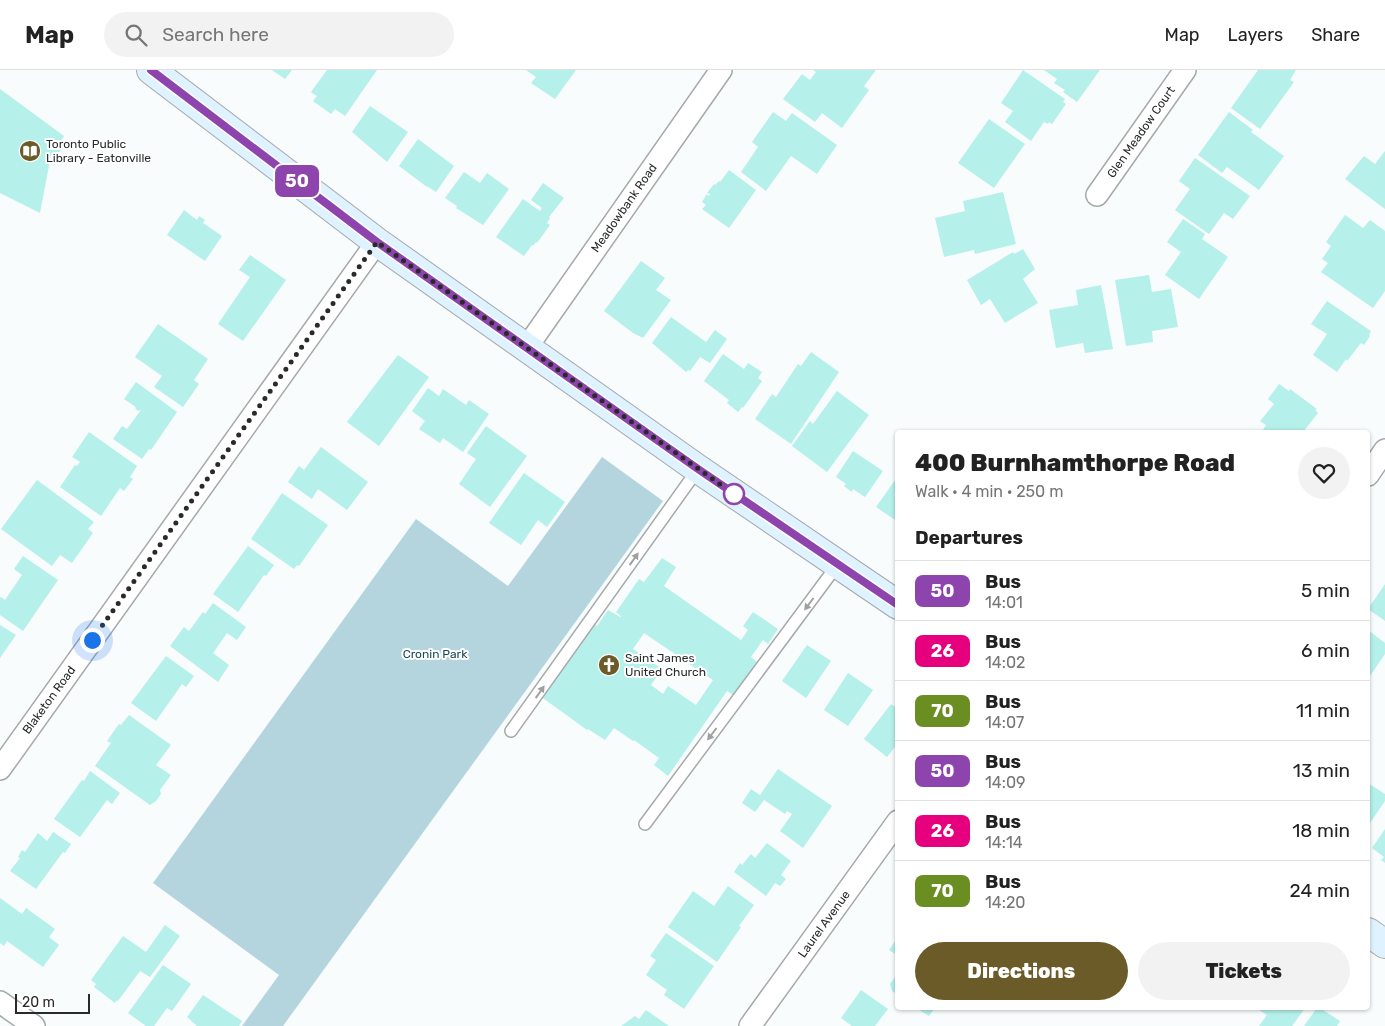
<!DOCTYPE html>
<html lang="en">
<head>
<meta charset="utf-8">
<style>
	:root { --surface:#fff; --page:#f2f2f2; --text:#222; --muted:#767676; --line:#e0e0e0; --accent:#6b5b29 }
	body { margin:0; font-family:Rubik,sans-serif; background:var(--page); color:var(--text); height:100vh; display:flex; flex-direction:column; font-size:19px; white-space:nowrap }
	* { box-sizing:border-box; margin:0 }
	p { font-size:16px; color:var(--muted) }
	.icon { flex:none; width:28px; height:28px; fill:none; stroke:currentColor; stroke-width:2; stroke-linecap:round; stroke-linejoin:round }
	.map { position:relative; flex:1; overflow:hidden }
	.panel { position:absolute; left:895px; top:360px; width:475px; height:580px; display:flex; flex-direction:column; background:var(--surface); border-radius:5px; box-shadow:0 1px 4px #0004 }
	.panel>* { flex:none }
	.badge { padding:0 10px; border-radius:8px; font-size:18px; line-height:32px }
	.scale { position:absolute; left:15px; bottom:12px; width:75px; box-sizing:border-box; padding-left:5px; border:2px solid #292b2b; border-top:0; font-size:14px; line-height:18px; white-space:nowrap; color:#292b2b; -webkit-text-stroke:4px #fff; paint-order:stroke }
	.you { position:absolute; width:25px; height:25px; margin:-12px; border:4px solid #fff; border-radius:50%; background:#1a73e8; box-shadow:0 0 0 8px #1a73e833 }
	.map>.badge { position:absolute; translate:-50% -50%; box-shadow:0 0 0 2px #fff }
	h2 { padding:0 20px; font-size:19px; line-height:45px }
	.round { display:grid; place-items:center; flex:none; width:52px; height:52px; border-radius:26px; background:var(--page) }
	.headline { display:flex; align-items:center; justify-content:space-between; height:85px; padding:0 20px }
	h1 { font-size:24px; font-weight:800; line-height:38px }
	.primary-button { display:flex; gap:10px; margin-top:auto; padding:10px 20px }
	.primary-button a { flex:1; height:58px; border-radius:30px; background:var(--accent); color:#fff; font-size:20px; font-weight:800; line-height:58px; text-align:center }
	.primary-button a+a { background:var(--page); color:var(--text) }
	ul { padding:0; list-style:none }
	li { display:flex; align-items:center; gap:15px; height:60px; padding:0 20px; border-top:1px solid var(--line) }
	li div { flex:1 }
	li b { display:block; font-size:19px }
	li em { font-style:normal }
	li .badge { min-width:55px; font-weight:700; text-align:center }
	header { display:flex; align-items:center; gap:30px; box-sizing:border-box; height:70px; padding:0 25px; background:var(--surface); border-bottom:1px solid var(--line) }
	header strong { font-size:24px }
	nav { display:flex; gap:28px; margin-inline-start:auto; font-size:18px }
	.search { width:350px; height:45px; background:var(--page); display:flex; align-items:center; gap:12px; box-sizing:border-box; padding:0 18px; border-radius:28px; color:var(--muted); font-size:19px }
	.map>svg:first-child { display:block }
	.green { fill:#b4d5de }
	.building { fill:#b5f0eb; fill-rule:evenodd }
	.lines { fill:none; stroke-linecap:round; stroke-linejoin:round }
	.lane-casing { stroke:#a5a9aa; stroke-width:14 }
	.street-casing { stroke:#a5a9aa; stroke-width:24 }
	.secondary-casing { stroke:#a5a9aa; stroke-width:30 }
	.lane { stroke:#fff; stroke-width:11 }
	.street { stroke:#fff; stroke-width:21 }
	.secondary { stroke:#dff2ff; stroke-width:28 }
	.oneway { fill:#9fa0a0 }
	.line-casing { stroke:#fff; stroke-width:11 }
	.line { stroke:#8e44ad; stroke-width:8 }
	.walk { stroke:#292b2b; stroke-width:5; stroke-dasharray:0 9 }
	.stop-dot { fill:#fff; stroke:#8e44ad; stroke-width:2.5 }
	.labels { text-anchor:middle; dominant-baseline:central; stroke-width:4; stroke-linejoin:round; paint-order:stroke }
	.street-label { font-size:12px; fill:#292b2b; stroke:#fff }
	.poi-label { font-size:12px; fill:#292b2b; stroke:#fff; text-anchor:start }
	.park-label { font-size:12px; fill:#1a4a54; stroke:#fff }
</style>
</head>
<body>
<header>
<strong>Map</strong>
<div class="search"><svg class="icon" aria-label="search" viewBox="0 0 24 24"><circle cx="10" cy="10" r="6"/><path d="M15 15l6 6"/></svg>Search here</div>
<nav><a>Map</a><a>Layers</a><a>Share</a></nav>
</header>
<div class="map">
<svg width="1385" height="956" viewBox="0 0 1385 956">
	<rect width="100%" height="100%" fill="#f8fcfd"/>
	<polygon class="green" points="602,387 663,431 283,956 242,956 279,905 153,813 416,449 508,516"/>
	<g class="building">
		<polygon points="272,0 292,0 285,9"/>
		<polygon points="327,0 377,0 345,46 335,39 331,44 313,31 317,26 311,22"/>
		<polygon points="526,0 576,0 555,29 531,13 536,7"/>
		<polygon points="813,0 876,0 864,16 869,20 842,58 822,43 815,52 783,29 802,4 810,10 816,2"/>
		<polygon points="1023,0 1065,29 1063,32 1066,34 1052,54 1049,52 1048,54 1044,52 1031,71 1005,52 1013,41 1001,33"/>
		<polygon points="1044,0 1100,0 1077,32 1063,22 1065,20 1054,13 1057,9"/>
		<polygon points="1258,0 1296,0 1290,10 1294,12 1260,59 1231,38"/>
		<polygon points="0,19 64,66 59,74 64,78 54,86 51,85 40,143 0,123"/>
		<polygon points="370,36 408,62 387,92 352,62"/>
		<polygon points="773,42 786,51 792,43 837,75 817,104 791,86 766,121 741,102 758,77 752,72"/>
		<polygon points="1229,42 1253,60 1251,62 1284,86 1259,120 1227,97 1222,103 1198,85"/>
		<polygon points="989,49 1025,74 994,118 958,93"/>
		<polygon points="418,69 454,96 436,122 427,116 427,117 399,96"/>
		<polygon points="1385,81 1385,139 1345,109 1364,86 1375,94"/>
		<polygon points="1195,88 1250,126 1233,149 1224,143 1209,164 1175,140 1190,119 1179,111"/>
		<polygon points="729,100 756,120 729,158 702,139 706,135 702,132 707,124 709,126 710,124 707,123 714,114 715,115 719,111 720,112"/>
		<polygon points="464,102 480,113 487,103 509,119 483,155 456,138 457,136 445,128"/>
		<polygon points="543,113 564,128 549,147 550,148 547,153 550,155 537,173 536,172 533,176 532,175 524,186 496,167 523,129 540,141 542,138 531,130"/>
		<polygon points="1003,122 1016,174 975,184 974,180 944,187 935,148 965,141 963,131"/>
		<polygon points="184,140 197,150 199,146 205,150 203,153 222,166 205,191 167,165"/>
		<polygon points="1345,145 1363,158 1370,150 1385,161 1385,221 1373,238 1321,202 1328,193 1322,189 1331,176 1326,172"/>
		<polygon points="1183,149 1205,164 1202,169 1228,187 1199,229 1165,205 1181,182 1167,172"/>
		<polygon points="1023,179 1035,199 1023,209 1038,233 1005,253 990,229 981,235 967,210 1013,182 1014,184"/>
		<polygon points="250,185 286,210 243,271 218,254 250,207 239,200"/>
		<polygon points="641,191 665,208 656,220 671,230 643,268 633,263 604,241"/>
		<polygon points="1149,205 1152,222 1171,219 1178,257 1152,261 1153,272 1126,276 1115,210"/>
		<polygon points="1101,215 1113,279 1085,283 1083,273 1056,278 1049,240 1078,235 1076,220"/>
		<polygon points="1327,231 1371,261 1369,265 1370,266 1364,275 1361,273 1347,291 1346,289 1337,302 1313,285 1327,264 1311,254"/>
		<polygon points="671,247 706,272 715,260 727,269 710,293 700,287 690,301 688,300 686,302 652,273"/>
		<polygon points="158,254 208,289 194,310 199,314 183,337 154,317 162,306 135,287"/>
		<polygon points="811,282 839,302 791,374 755,349 772,324 776,327 798,294 801,296"/>
		<polygon points="723,284 744,299 748,293 762,302 758,308 762,311 743,338 742,337 738,342 727,333 729,330 704,311"/>
		<polygon points="398,285 429,307 379,376 347,352"/>
		<polygon points="136,312 177,342 151,380 149,379 142,389 113,369 122,356 127,359 141,340 138,341 135,338 136,337 124,329"/>
		<polygon points="1279,314 1289,321 1290,319 1317,339 1315,340 1318,343 1303,362 1267,362 1263,360 1266,355 1260,351 1274,334 1268,329"/>
		<polygon points="428,318 439,326 443,319 466,335 469,330 489,344 463,382 443,368 440,373 419,359 425,351 412,341"/>
		<polygon points="837,321 869,345 827,402 792,376 810,351 813,354"/>
		<polygon points="486,356 527,386 490,437 459,414 476,389 467,383"/>
		<polygon points="89,362 137,396 130,407 133,409 124,421 120,418 101,446 60,417 75,395 77,396 80,392 72,387"/>
		<polygon points="321,377 368,412 347,440 318,419 312,429 288,412 299,396 304,400"/>
		<polygon points="853,381 883,401 865,427 853,419 852,422 844,416 846,414 836,407"/>
		<polygon points="524,403 565,432 547,457 538,450 521,475 489,453"/>
		<polygon points="898,406 898,452 876,437"/>
		<polygon points="37,410 94,452 88,459 93,463 72,493 60,485 52,496 1,459"/>
		<polygon points="282,423 328,455 299,496 297,495 294,499 251,469"/>
		<polygon points="248,476 274,495 266,506 264,505 238,542 213,524"/>
		<polygon points="23,486 58,510 23,561 0,545 0,528 1,527 5,530 22,505 14,499"/>
		<path d="M 662,488 L 676,497 L 664,516 L 741,570 L 748,560 L 743,556 L 753,542 L 778,559 L 768,574 L 763,570 L 751,587 L 757,592 L 733,625 L 727,621 L 668,706 L 654,695 L 659,688 L 634,670 L 633,671 L 614,658 L 605,670 L 588,659 L 587,660 L 540,626 L 592,552 L 597,556 L 608,540 L 620,547 L 621,546 L 616,542 L 639,509 L 644,512 ZM 644,563 L 713,610 L 696,635 L 668,616 L 663,624 L 651,615 L 662,599 L 633,579 Z"/>
		<polygon points="1385,514 1385,551 1368,539"/>
		<polygon points="213,533 246,557 237,570 227,563 213,583 229,595 218,612 170,576 184,557 189,561 203,542 205,544"/>
		<polygon points="0,555 16,565 0,588"/>
		<polygon points="1368,560 1385,573 1385,584 1368,609"/>
		<polygon points="807,575 831,591 806,628 782,611"/>
		<polygon points="166,586 194,606 186,617 182,614 156,651 131,633"/>
		<polygon points="848,603 873,620 848,656 824,640"/>
		<polygon points="891,634 898,639 898,673 887,687 864,669"/>
		<polygon points="129,645 171,675 156,695 171,705 160,720 161,724 156,731 150,735 95,696 111,673 107,671 119,654 121,655"/>
		<polygon points="778,699 832,736 803,778 780,761 792,744 787,741 785,744 764,730 755,742 742,733 751,719 760,725"/>
		<polygon points="90,701 120,723 112,734 107,730 80,767 54,749 82,710 84,711"/>
		<polygon points="1368,713 1385,724 1385,731 1368,756"/>
		<polygon points="1385,759 1385,793 1381,790 1384,787 1372,778"/>
		<polygon points="53,762 71,774 65,783 63,782 36,819 10,801 20,788 18,787 22,780 25,782 38,763 47,771"/>
		<polygon points="767,773 791,791 781,805 786,809 780,816 775,813 766,826 734,802 740,793 742,795 751,784 755,788"/>
		<polygon points="728,816 754,835 739,856 741,857 717,892 668,857 693,821 714,836"/>
		<polygon points="0,828 22,844 26,838 55,859 49,867 59,875 43,897 7,871 4,876 0,873"/>
		<polygon points="165,855 180,866 150,907 140,901 118,931 117,930 115,933 94,917 96,914 91,910 123,866 146,882"/>
		<polygon points="666,863 714,896 684,939 664,925 667,920 646,905 656,890 650,886"/>
		<polygon points="898,867 898,886 889,880"/>
		<polygon points="163,895 191,914 172,941 167,938 154,956 146,956 128,943"/>
		<polygon points="898,903 898,925 892,921 890,914"/>
		<polygon points="861,920 888,939 875,956 852,956 841,948"/>
		<polygon points="203,925 242,951 239,956 197,956 187,947"/>
		<polygon points="916,938 935,938 929,946"/>
		<polygon points="1256,938 1305,938 1292,956 1259,956 1267,945"/>
		<polygon points="1317,938 1320,938 1340,951 1337,956 1304,956"/>
		<polygon points="646,940 669,956 621,956 635,946 639,949"/>
	</g>
	<g class="lines">
		<g class="lane-casing">
			<g id="lane">
				<polyline points="511,661 698,399"/>
				<polyline points="645,754 838,494"/>
			</g>
		</g>
		<g class="street-casing">
			<g id="street">
				<polyline points="1097,125 1185,0"/>
				<polyline points="527,277 721,0"/>
				<polyline points="1368,405 1385,380"/>
				<polyline points="0,699 377,172"/>
				<polyline points="0,932 34,956"/>
				<polyline points="750,956 898,751"/>
			</g>
		</g>
		<g class="secondary-casing">
			<g id="secondary">
				<polyline points="151,0 377,172 698,399 898,535"/>
				<polyline points="1368,862 1385,874"/>
			</g>
		</g>
		<use href="#lane" class="lane"/>
		<use href="#street" class="street"/>
		<use href="#secondary" class="secondary"/>
	</g>
	<defs><path id="oneway-solid" d="M-6-.8H1V-3.2L6.5 0L1 3.2V.8H-6Z" transform="scale(1.25)"/></defs>
	<g class="oneway">
		<use href="#oneway-solid" transform="translate(634 489) rotate(-55)"/>
		<use href="#oneway-solid" transform="translate(809 534) rotate(127)"/>
		<use href="#oneway-solid" transform="translate(540 622) rotate(-55)"/>
		<use href="#oneway-solid" transform="translate(712 664) rotate(127)"/>
	</g>
	<g class="lines">
		<g class="line-casing">
			<polyline id="line" points="151,0 377,172 698,399 898,535"/>
		</g>
		<use href="#line" class="line"/>
		<polyline class="walk" points="92,570 377,172 734,424"/>
	</g>
	<defs>
		<g id="library-disc" transform="scale(1.125)"><circle r="9.5" fill="#6b5b29" stroke="#fff"/><path d="M-6-4Q-3-5.5-.7-3.5V5Q-3 3-6 4ZM6-4Q3-5.5 .7-3.5V5Q3 3 6 4Z" fill="#fff"/></g>
		<g id="church-disc" transform="scale(1.125)"><circle r="9.5" fill="#6b5b29" stroke="#fff"/><path d="M-1.2-6h2.4v3.5h3.3v2.4h-3.3V6h-2.4V-.1h-3.3v-2.4h3.3Z" fill="#fff"/></g>
	</defs>
	<g fill-rule="evenodd">
		<use href="#library-disc" x="30" y="81"/>
		<use href="#church-disc" x="609" y="595"/>
	</g>
	<circle class="stop-dot" cx="734" cy="424" r="10"/>
	<g class="labels">
		<g class="street-label">
			<text transform="translate(1141 62) rotate(-55)">Glen Meadow Court</text>
			<text transform="translate(624 138) rotate(-55)">Meadowbank Road</text>
			<text transform="translate(49 630) rotate(-54)">Blaketon Road</text>
			<text transform="translate(824 854) rotate(-54)">Laurel Avenue</text>
		</g>
		<g class="poi-label">
			<text x="46" y="74">Toronto Public<tspan x="46" dy="14">Library - Eatonville</tspan></text>
			<text x="625" y="588">Saint James<tspan x="625" dy="14">United Church</tspan></text>
		</g>
		<g class="park-label">
			<text x="435" y="584">Cronin Park</text>
		</g>
	</g>
</svg>
<div class="scale">20 m</div>
<div class="you" style="left:92px;top:570px"></div>
<b class="badge" style="left:297px;top:111px;background:#8e44ad;color:#fff">50</b>
<section class="panel">
<div class="headline"><div><h1>400 Burnhamthorpe Road</h1><p>Walk · 4 min · 250 m</p></div><a class="round"><svg class="icon" aria-label="heart" viewBox="0 0 24 24"><path d="M12 20l-8-8c-3-5 5-10 8-4 3-6 11-1 8 4z"/></svg></a></div>
<h2>Departures</h2>
<ul>
<li><span class="badge" style="background:#8e44ad;color:#fff">50</span><div><b>Bus</b><p>14:01</p></div><em>5 min</em></li>
<li><span class="badge" style="background:#e6007e;color:#fff">26</span><div><b>Bus</b><p>14:02</p></div><em>6 min</em></li>
<li><span class="badge" style="background:#6b8e23;color:#fff">70</span><div><b>Bus</b><p>14:07</p></div><em>11 min</em></li>
<li><span class="badge" style="background:#8e44ad;color:#fff">50</span><div><b>Bus</b><p>14:09</p></div><em>13 min</em></li>
<li><span class="badge" style="background:#e6007e;color:#fff">26</span><div><b>Bus</b><p>14:14</p></div><em>18 min</em></li>
<li><span class="badge" style="background:#6b8e23;color:#fff">70</span><div><b>Bus</b><p>14:20</p></div><em>24 min</em></li>
</ul>
<div class="primary-button"><a>Directions</a><a>Tickets</a></div>
</section>
</div>
</body>
</html>
